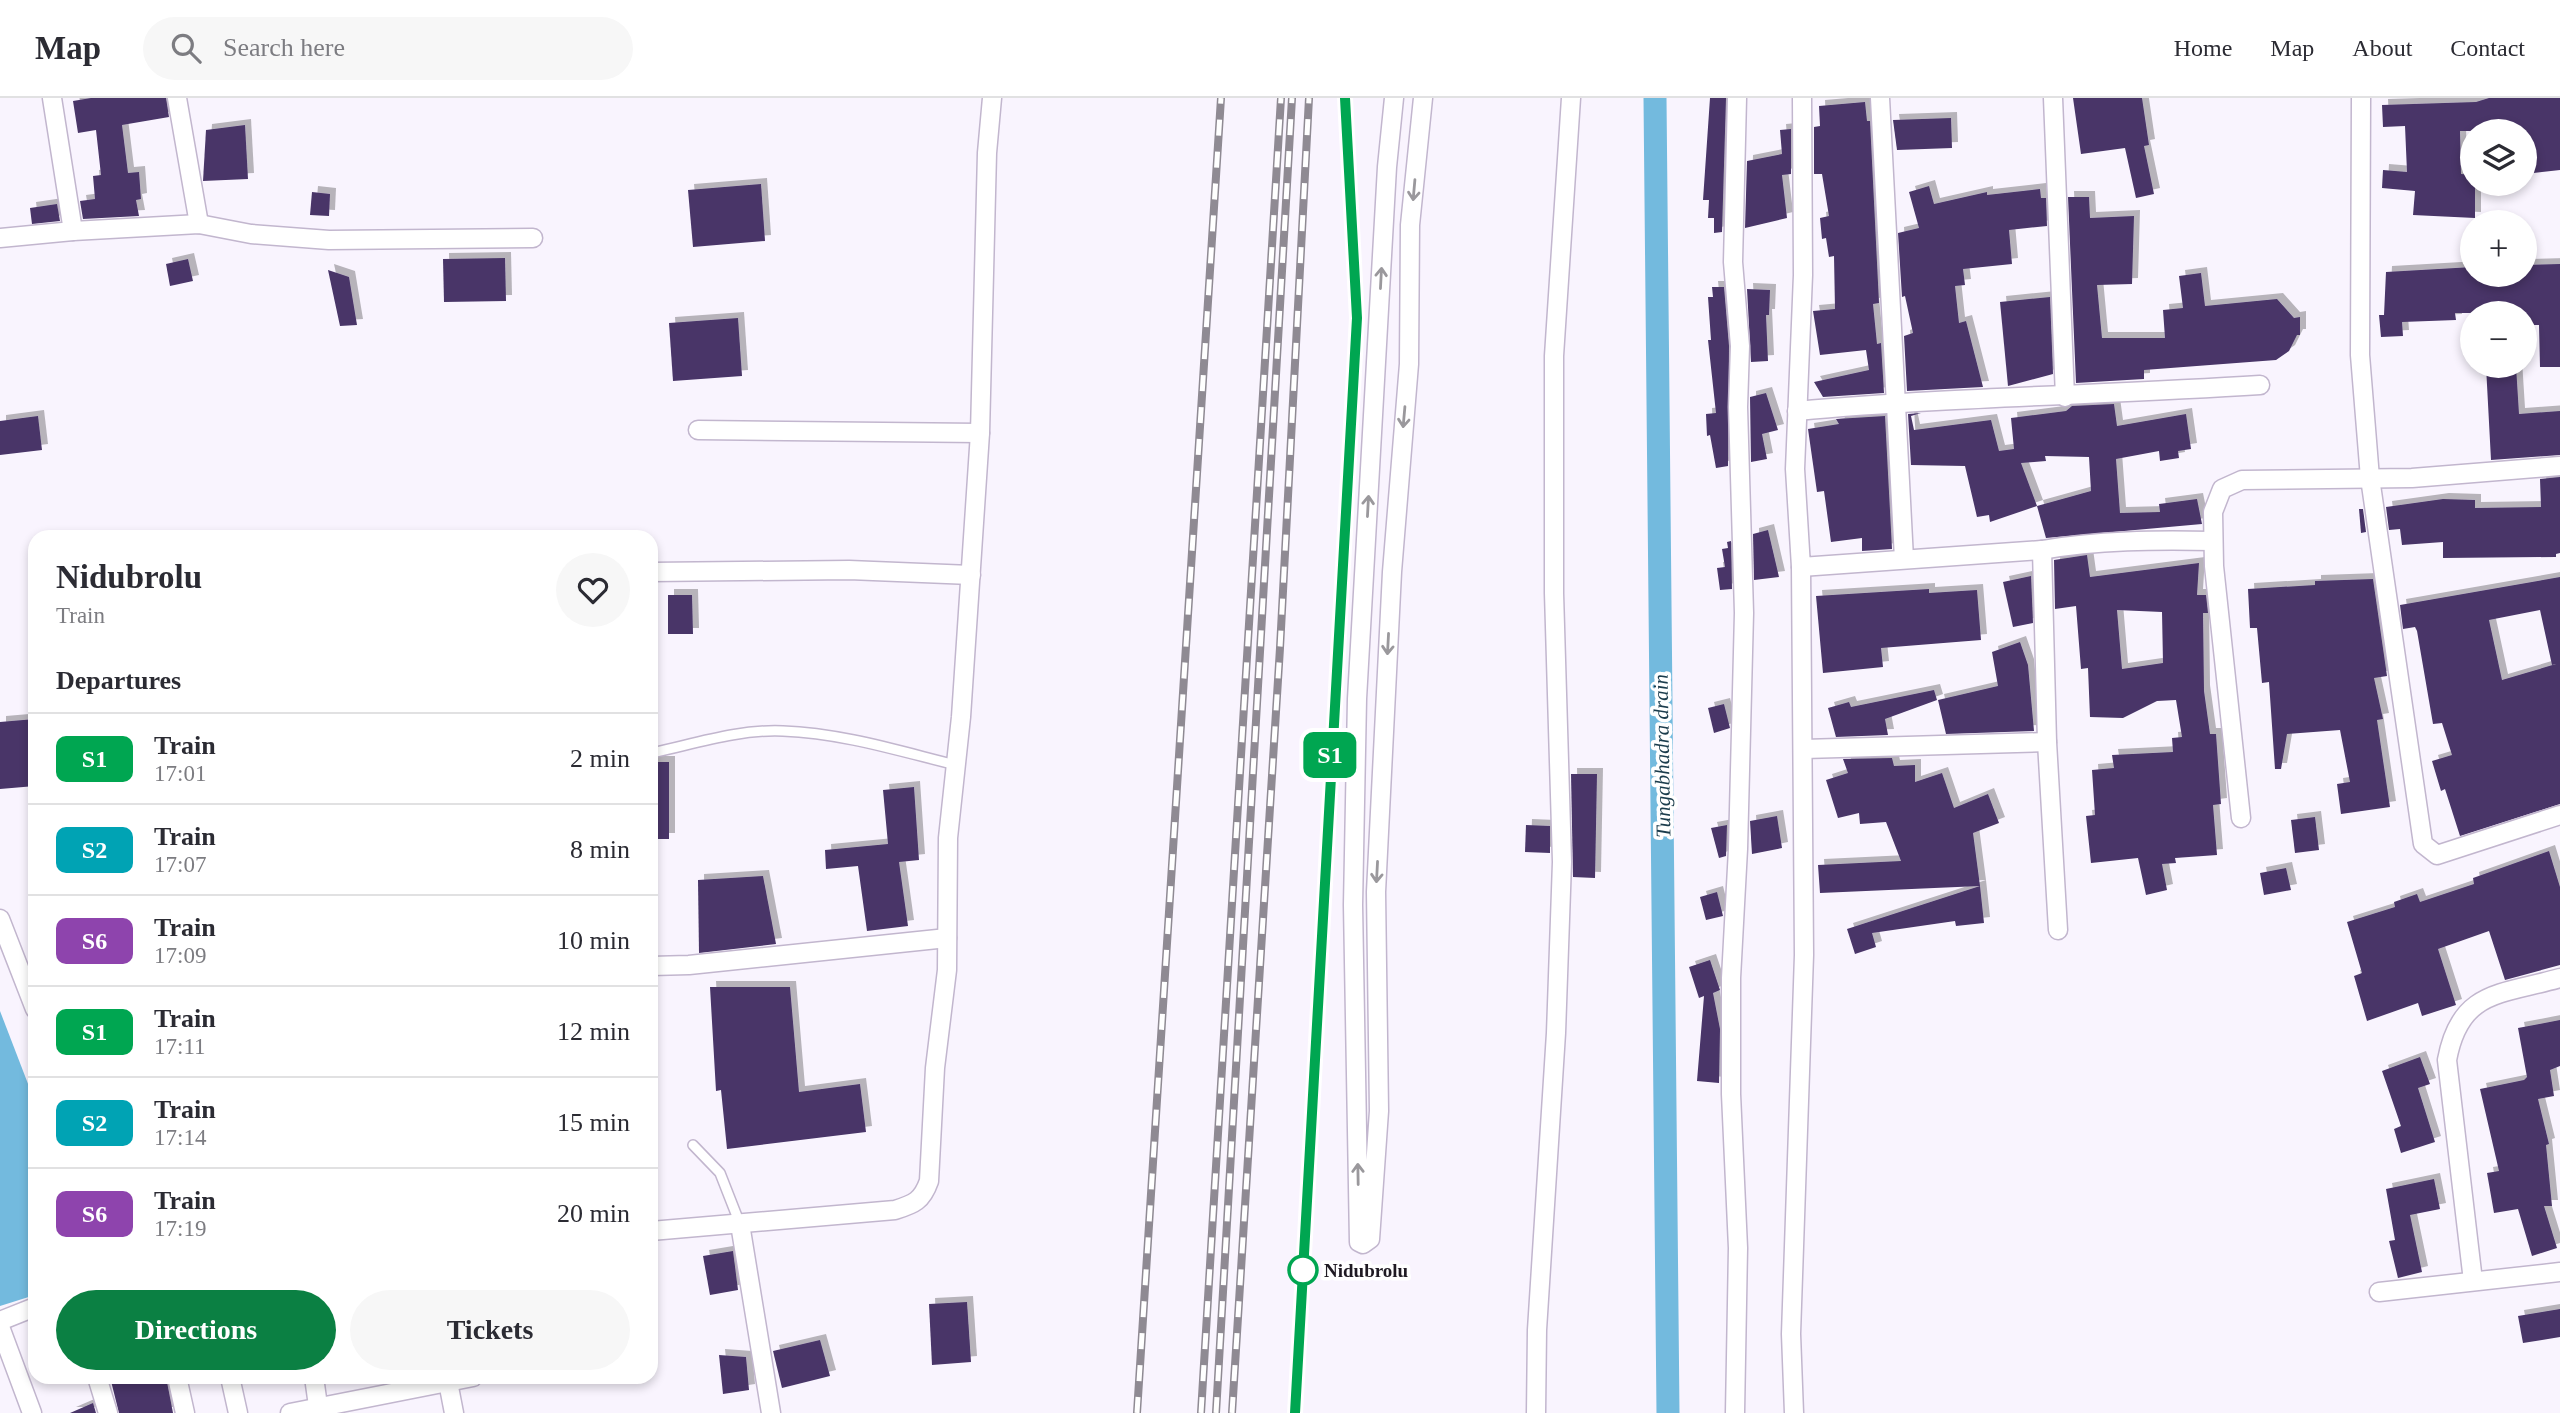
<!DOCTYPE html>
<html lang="en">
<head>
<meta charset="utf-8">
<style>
	:root { --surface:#fff; --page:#f7f7f7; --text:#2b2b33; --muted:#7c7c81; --line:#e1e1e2; --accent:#0b8043 }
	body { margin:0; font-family:"Times New Roman",serif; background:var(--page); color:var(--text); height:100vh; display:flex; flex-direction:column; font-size:26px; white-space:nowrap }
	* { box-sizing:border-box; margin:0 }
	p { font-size:23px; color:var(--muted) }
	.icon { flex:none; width:38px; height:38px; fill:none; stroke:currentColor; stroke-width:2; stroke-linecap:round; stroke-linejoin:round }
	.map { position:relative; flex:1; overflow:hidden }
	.details { position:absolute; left:28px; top:432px; width:630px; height:854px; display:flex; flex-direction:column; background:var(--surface); border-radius:21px; box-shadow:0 4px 10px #0003 }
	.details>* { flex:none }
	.badge { padding:0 14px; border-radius:10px; font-size:24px; line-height:46px }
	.tools { position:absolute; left:2460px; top:21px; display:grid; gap:14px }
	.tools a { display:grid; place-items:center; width:77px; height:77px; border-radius:50%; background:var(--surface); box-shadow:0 4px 10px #0003; font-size:35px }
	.map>.badge { position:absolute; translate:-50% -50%; box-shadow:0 0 0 4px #fff }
	h2 { padding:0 28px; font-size:26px; line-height:63px }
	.round { display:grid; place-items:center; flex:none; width:74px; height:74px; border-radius:37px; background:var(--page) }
	.head { display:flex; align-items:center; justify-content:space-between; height:119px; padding:0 28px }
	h1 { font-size:33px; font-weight:700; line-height:52px }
	.cta { display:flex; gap:14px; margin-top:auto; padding:14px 28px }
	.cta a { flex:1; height:80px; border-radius:42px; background:var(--accent); color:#fff; font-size:28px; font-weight:700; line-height:80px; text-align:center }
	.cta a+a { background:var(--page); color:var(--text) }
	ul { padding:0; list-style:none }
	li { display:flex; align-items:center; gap:21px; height:91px; padding:0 28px; border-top:2px solid var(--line) }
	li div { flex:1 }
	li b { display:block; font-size:26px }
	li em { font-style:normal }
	li .badge { min-width:77px; font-weight:700; text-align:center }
	header { display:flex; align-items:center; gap:42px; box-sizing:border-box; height:98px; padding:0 35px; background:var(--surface); border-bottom:2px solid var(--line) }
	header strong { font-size:33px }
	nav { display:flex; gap:38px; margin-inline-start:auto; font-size:24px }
	.search { width:490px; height:63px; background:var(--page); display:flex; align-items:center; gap:18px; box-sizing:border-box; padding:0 24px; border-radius:38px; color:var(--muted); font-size:26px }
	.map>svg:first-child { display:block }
	.water { fill:#73bade }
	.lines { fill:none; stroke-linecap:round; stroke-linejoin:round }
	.canal { stroke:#73bade; stroke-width:23 }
	.building { fill:#483568; fill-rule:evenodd; filter:url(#shadow) }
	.service-casing { stroke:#c2b6ce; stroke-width:12 }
	.minor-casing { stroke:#c2b6ce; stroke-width:21 }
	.service { stroke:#fff; stroke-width:9 }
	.minor { stroke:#fff; stroke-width:18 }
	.rail-casing { stroke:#8f8a93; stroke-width:8 }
	.rail { stroke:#fff; stroke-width:5; stroke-dasharray:16; stroke-linecap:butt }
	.oneway { stroke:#9a989c }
	.line-casing { stroke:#fff; stroke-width:16 }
	.line { stroke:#00a651; stroke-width:10 }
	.stop-dot { fill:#fff; stroke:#00a651; stroke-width:3.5 }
	.labels { text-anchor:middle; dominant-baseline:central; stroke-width:7; stroke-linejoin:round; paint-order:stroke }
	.stop-label { font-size:19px; font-weight:bold; fill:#1f1a23; stroke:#fff; text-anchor:start }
	.water-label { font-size:21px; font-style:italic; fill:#1b3c4c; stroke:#fff }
</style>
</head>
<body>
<header>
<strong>Map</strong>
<div class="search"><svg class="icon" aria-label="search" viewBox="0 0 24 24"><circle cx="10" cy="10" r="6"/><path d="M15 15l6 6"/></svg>Search here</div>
<nav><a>Home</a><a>Map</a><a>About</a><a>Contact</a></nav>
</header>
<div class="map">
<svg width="2560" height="1315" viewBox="0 0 2560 1315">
	<defs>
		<filter id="shadow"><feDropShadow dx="6" dy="-6" stdDeviation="0" flood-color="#0004"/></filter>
	</defs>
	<rect width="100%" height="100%" fill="#f9f4fe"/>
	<polygon class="water" points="0,913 35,1004 35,1197 0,1208"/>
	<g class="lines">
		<polyline class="canal" points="1655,0 1668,1315"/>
	</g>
	<g class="building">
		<polygon points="91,0 166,0 169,19 122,27 128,75 139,74 141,101 136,102 139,118 83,121 80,103 95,101 93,78 101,77 96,32 78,35 73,3"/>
		<polygon points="1710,0 1726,0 1722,134 1714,135 1714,120 1708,120 1709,102 1703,102"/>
		<polygon points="2073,0 2142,0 2149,47 2144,48 2154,96 2136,100 2125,50 2081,56"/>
		<polygon points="2489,0 2560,0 2560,72 2525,76 2525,33 2460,33 2461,76 2473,77 2473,86 2475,86 2475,120 2413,117 2415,93 2382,90 2383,72 2407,74 2405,28 2383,29 2382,7 2476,4"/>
		<polygon points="1865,4 1867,23 1870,23 1879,205 1873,206 1877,246 1881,245 1884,295 1823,299 1814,284 1869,272 1866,252 1820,257 1813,213 1835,211 1834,158 1829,159 1826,140 1822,141 1820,120 1829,118 1822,76 1814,76 1814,29 1820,28 1819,8"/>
		<polygon points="1951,20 1952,50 1897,52 1893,22"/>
		<polygon points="245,27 248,81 203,83 206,32"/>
		<polygon points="1791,31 1791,76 1782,77 1787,120 1745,130 1747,63 1782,56 1780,32"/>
		<polygon points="761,86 765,143 693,149 688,92"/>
		<polygon points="1929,88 1934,106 1987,94 1987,97 2040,91 2041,100 2046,100 2047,128 2009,132 2012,166 1963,171 1965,187 1955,188 1959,225 1966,223 1983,289 1907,293 1904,238 1913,235 1905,198 1902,199 1898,135 1919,130 1909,94"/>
		<polygon points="312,94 330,96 329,118 310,117"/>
		<polygon points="2068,99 2089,99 2090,120 2134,118 2132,186 2097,187 2102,240 2165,240 2163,212 2183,210 2179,178 2201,175 2205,208 2277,201 2294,220 2300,219 2300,237 2297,237 2289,253 2276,262 2144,272 2144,281 2076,285"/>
		<polygon points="57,106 60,123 32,126 30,110"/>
		<polygon points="505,160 506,203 444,204 443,161"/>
		<polygon points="188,161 193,183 170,188 166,166"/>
		<polygon points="2560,166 2560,269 2540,269 2539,227 2525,227 2525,215 2455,215 2456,222 2402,224 2403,238 2381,239 2379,217 2384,217 2386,174 2473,169 2473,177 2525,177 2525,167"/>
		<polygon points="328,172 349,179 357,227 340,228"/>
		<polygon points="1712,189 1724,189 1729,248 1728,368 1716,370 1710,337 1707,338 1706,316 1716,315 1708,242 1711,242 1708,199 1713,199"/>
		<polygon points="1747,191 1770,192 1769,217 1766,217 1768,263 1751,264"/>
		<polygon points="2050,199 2053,276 2008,288 2000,204"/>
		<polygon points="738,220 742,278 673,283 669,225"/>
		<polygon points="2486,268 2516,268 2519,316 2560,313 2560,357 2491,362"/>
		<polygon points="1766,295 1778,332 1762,336 1767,361 1751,364 1750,299"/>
		<polygon points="2114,306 2117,328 2186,316 2191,351 2178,353 2179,360 2160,363 2159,353 2116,361 2120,415 2160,414 2159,406 2197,401 2202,426 2046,440 2037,408 2091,393 2089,359 2045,358 2046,363 2021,365 2037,408 1990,424 1989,417 1977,419 1965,368 1911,367 1908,316 1921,315 1911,318 1914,332 1991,322 1999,353 2014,351 2011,320 2066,313 2072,308"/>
		<polygon points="38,318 42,352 0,357 0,323"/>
		<polygon points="1885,318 1892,451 1862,453 1862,440 1831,444 1824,393 1817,394 1808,331 1839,326 1836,321"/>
		<polygon points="2560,379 2560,455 2556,456 2556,459 2443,460 2443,444 2402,447 2400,431 2389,432 2386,409 2443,401 2475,402 2475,410 2541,409 2540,381"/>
		<polygon points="2359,411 2363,411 2366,434 2361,435"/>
		<polygon points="1768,432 1779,479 1754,482 1753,436"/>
		<polygon points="1731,443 1732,491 1720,492 1717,470 1725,469 1722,451 1728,450 1727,444"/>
		<path d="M 2087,457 L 2090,479 L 2199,465 L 2197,497 L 2206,497 L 2208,515 L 2203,515 L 2204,593 L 2210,636 L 2216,636 L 2221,706 L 2213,707 L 2217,757 L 2175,760 L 2176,765 L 2162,766 L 2167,792 L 2146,797 L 2138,760 L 2091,765 L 2086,718 L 2095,717 L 2092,672 L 2114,670 L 2112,657 L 2173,654 L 2172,640 L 2182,639 L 2176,602 L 2157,603 L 2123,620 L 2090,619 L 2088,570 L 2081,571 L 2076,508 L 2055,511 L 2054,462 ZM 2117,512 L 2162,514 L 2163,565 L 2122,571 Z"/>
		<polygon points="2031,478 2033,525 2013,529 2003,484"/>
		<path d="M 2560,479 L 2560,706 L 2460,738 L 2445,691 L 2441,693 L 2432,663 L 2452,657 L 2442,625 L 2433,626 L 2417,533 L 2415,529 L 2403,531 L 2400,507 ZM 2540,512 L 2552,567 L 2556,566 L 2502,582 L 2489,522 Z"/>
		<polygon points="2373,481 2387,578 2374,580 2383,621 2377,622 2390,709 2341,716 2337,686 2350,684 2340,632 2287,636 2281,671 2275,671 2269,584 2262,585 2257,530 2250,530 2248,491 2315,487 2315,483"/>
		<polygon points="1929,491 1929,495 1977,492 1981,542 1881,550 1883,569 1823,575 1816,498"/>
		<polygon points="668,497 692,497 693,536 668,536"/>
		<polygon points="2020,544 2028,567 2034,633 1946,636 1938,602 1998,588 1992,554"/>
		<polygon points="1934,592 1937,602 1885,621 1888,637 1836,639 1828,610 1849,604 1851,609"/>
		<polygon points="1724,606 1730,630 1714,635 1708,610"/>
		<polygon points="35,621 35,688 0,691 0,624"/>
		<polygon points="1892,660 1894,668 1915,667 1915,684 1942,675 1954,710 1988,696 1999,725 1973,735 1980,788 1820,795 1818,767 1901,763 1886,724 1860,726 1859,715 1838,720 1826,682 1848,675 1843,661"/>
		<rect x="651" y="664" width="18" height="77"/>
		<polygon points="1571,676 1597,676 1595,780 1573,779"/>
		<polygon points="914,689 919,762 899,764 908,828 867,833 858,768 826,771 825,752 888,746 883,692"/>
		<polygon points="1777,718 1782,750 1752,756 1750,723"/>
		<polygon points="2315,719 2319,752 2295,755 2291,722"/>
		<polygon points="1526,727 1550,728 1550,755 1525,754"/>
		<polygon points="1727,727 1726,758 1719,760 1711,730"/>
		<polygon points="2549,753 2560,789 2560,867 2505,882 2489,833 2438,851 2456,907 2422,918 2418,905 2367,923 2354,878 2362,875 2347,824 2395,809 2394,804 2417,796 2420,804 2474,786 2473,780"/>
		<polygon points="2286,770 2291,792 2264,797 2260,775"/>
		<polygon points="763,778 776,846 699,855 698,782"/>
		<polygon points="1980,788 1984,825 1956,828 1955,823 1872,835 1876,849 1855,856 1847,831"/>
		<polygon points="1717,794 1723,818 1706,822 1700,799"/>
		<polygon points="1710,862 1720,892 1713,895 1720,931 1719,985 1697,983 1704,898 1699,900 1689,869"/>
		<polygon points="710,889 790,889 799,994 860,986 866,1034 727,1051 721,992 716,993"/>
		<polygon points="2560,922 2560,968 2550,972 2554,998 2538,1001 2549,1046 2546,1047 2552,1108 2544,1108 2557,1150 2532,1158 2518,1111 2494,1115 2487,1075 2499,1073 2480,991 2524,982 2527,979 2518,930"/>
		<polygon points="2420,959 2430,986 2418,990 2435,1044 2401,1055 2394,1031 2401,1028 2382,973"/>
		<polygon points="2434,1081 2440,1111 2410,1117 2422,1174 2398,1180 2389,1143 2395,1142 2386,1091"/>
		<polygon points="733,1153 738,1192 710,1197 703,1158"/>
		<polygon points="967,1204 971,1264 932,1267 929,1206"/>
		<polygon points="2560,1211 2560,1239 2523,1245 2518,1218"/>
		<polygon points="820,1242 830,1278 782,1290 773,1253"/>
		<polygon points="719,1257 746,1259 749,1292 723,1296"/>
		<polygon points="110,1279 166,1279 173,1315 119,1315"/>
		<polygon points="93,1305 96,1315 70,1315"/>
	</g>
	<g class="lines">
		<g class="service-casing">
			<g id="service">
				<path d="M 656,654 C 697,645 740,631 783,633 C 841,635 899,653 956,667"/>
				<polyline points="693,1047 720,1075 740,1126"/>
			</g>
		</g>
		<g class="minor-casing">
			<g id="minor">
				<polyline points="52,0 73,133"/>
				<polyline points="177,0 199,126"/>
				<polyline points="1394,0 1387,69 1357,601 1353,807 1359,1144 1363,1146 1370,1141 1379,1013 1376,794 1392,474 1409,266 1410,127 1423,0"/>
				<path d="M 1802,0 L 1803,177 L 1795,371 L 1801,469 L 2042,452 C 2098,442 2156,442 2213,443"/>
				<polyline points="1880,0 1904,461"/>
				<polyline points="2053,0 2065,299"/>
				<polyline points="2361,0 2360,257 2370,380 2423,746 2437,757 2560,717"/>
				<polyline points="0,140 73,133 199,126 251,136 329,142 533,140"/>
				<path d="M 1797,313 C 1951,299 2106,297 2260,287"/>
				<polyline points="698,332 980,335"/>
				<polyline points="2042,452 2047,644 2058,832"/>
				<polyline points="651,474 849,472 971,477"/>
				<polyline points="1804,651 2047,644"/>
				<polyline points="2241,720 2214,468 2213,414 2222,391 2242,382 2412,380 2560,368"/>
				<polyline points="0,821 35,911"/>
				<polyline points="651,868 689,867 947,840"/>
				<polyline points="740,1126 771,1315"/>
				<path d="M 651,1133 L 895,1112 C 914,1106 922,1103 929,1083 L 935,970 L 947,872 L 948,740 L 961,619 L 980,335 L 987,55 L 992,0"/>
				<path d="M 2473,1183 L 2447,962 C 2460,892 2500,897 2560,880"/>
				<polyline points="2379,1194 2560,1174"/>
				<polyline points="0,1223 35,1209"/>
				<polyline points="0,1229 32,1315"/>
				<polyline points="97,1279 108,1315"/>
				<polyline points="177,1279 185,1315"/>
				<polyline points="230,1279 238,1315"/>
				<polyline points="314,1279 319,1315"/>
				<polyline points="448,1284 454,1315"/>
				<polyline points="290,1315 473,1279"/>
				<polyline points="1536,1315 1537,1232 1556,935 1562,764 1554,495 1554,258 1571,0"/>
				<polyline points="1735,1315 1738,1150 1731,996 1731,880 1738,751 1744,515 1738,309 1740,248 1733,164 1737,0"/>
				<polyline points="1794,1315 1791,1236 1804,857 1801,469"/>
			</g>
		</g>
		<use href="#service" class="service"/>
		<use href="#minor" class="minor"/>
		<g class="rail-casing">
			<g id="rail">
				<polyline points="1137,1315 1221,0"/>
				<polyline points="1201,1315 1281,0"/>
				<polyline points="1216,1315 1292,0"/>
				<polyline points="1232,1315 1280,550 1309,0"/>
				<polyline points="1295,1315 1357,220 1345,0"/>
			</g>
		</g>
		<use href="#rail" class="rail"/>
	</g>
	<defs><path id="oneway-shaft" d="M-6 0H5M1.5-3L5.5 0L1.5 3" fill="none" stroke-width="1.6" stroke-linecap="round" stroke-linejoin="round" transform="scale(1.75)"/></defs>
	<g class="oneway">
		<use href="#oneway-shaft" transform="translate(1414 92) rotate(95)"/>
		<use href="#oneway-shaft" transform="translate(1381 180) rotate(-87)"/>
		<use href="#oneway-shaft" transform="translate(1404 319) rotate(95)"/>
		<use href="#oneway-shaft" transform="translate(1368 408) rotate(-87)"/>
		<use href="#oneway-shaft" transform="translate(1388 546) rotate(93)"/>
		<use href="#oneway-shaft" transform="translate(1377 774) rotate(93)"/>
		<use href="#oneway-shaft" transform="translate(1358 1076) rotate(-91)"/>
	</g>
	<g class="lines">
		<g class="line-casing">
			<polyline id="line" points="1295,1315 1357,220 1345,0"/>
		</g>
		<use href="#line" class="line"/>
	</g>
	<circle class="stop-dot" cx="1303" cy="1172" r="14"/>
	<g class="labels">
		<g class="stop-label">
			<text x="1324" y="1172">Nidubrolu</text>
		</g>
		<g class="water-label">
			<text transform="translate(1662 658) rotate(-91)">Tungabhadra drain</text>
		</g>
	</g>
</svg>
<div class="tools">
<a><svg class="icon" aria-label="layers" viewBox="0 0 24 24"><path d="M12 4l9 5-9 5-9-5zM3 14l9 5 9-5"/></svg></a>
<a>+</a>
<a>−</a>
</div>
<b class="badge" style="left:1330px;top:657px;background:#00a651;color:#fff">S1</b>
<section class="details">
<div class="head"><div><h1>Nidubrolu</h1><p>Train</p></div><a class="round"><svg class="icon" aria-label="heart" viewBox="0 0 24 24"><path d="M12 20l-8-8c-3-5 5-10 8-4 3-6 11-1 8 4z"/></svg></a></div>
<h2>Departures</h2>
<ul>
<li><span class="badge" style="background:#00a651;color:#fff">S1</span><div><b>Train</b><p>17:01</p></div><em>2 min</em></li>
<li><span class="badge" style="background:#00a3b4;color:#fff">S2</span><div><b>Train</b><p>17:07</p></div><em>8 min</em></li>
<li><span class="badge" style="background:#8e44ad;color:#fff">S6</span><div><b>Train</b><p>17:09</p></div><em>10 min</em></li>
<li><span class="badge" style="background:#00a651;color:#fff">S1</span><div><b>Train</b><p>17:11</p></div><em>12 min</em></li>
<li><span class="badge" style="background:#00a3b4;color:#fff">S2</span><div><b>Train</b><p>17:14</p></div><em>15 min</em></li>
<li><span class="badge" style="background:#8e44ad;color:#fff">S6</span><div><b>Train</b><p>17:19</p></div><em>20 min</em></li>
</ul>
<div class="cta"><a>Directions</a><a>Tickets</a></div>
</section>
</div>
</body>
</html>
